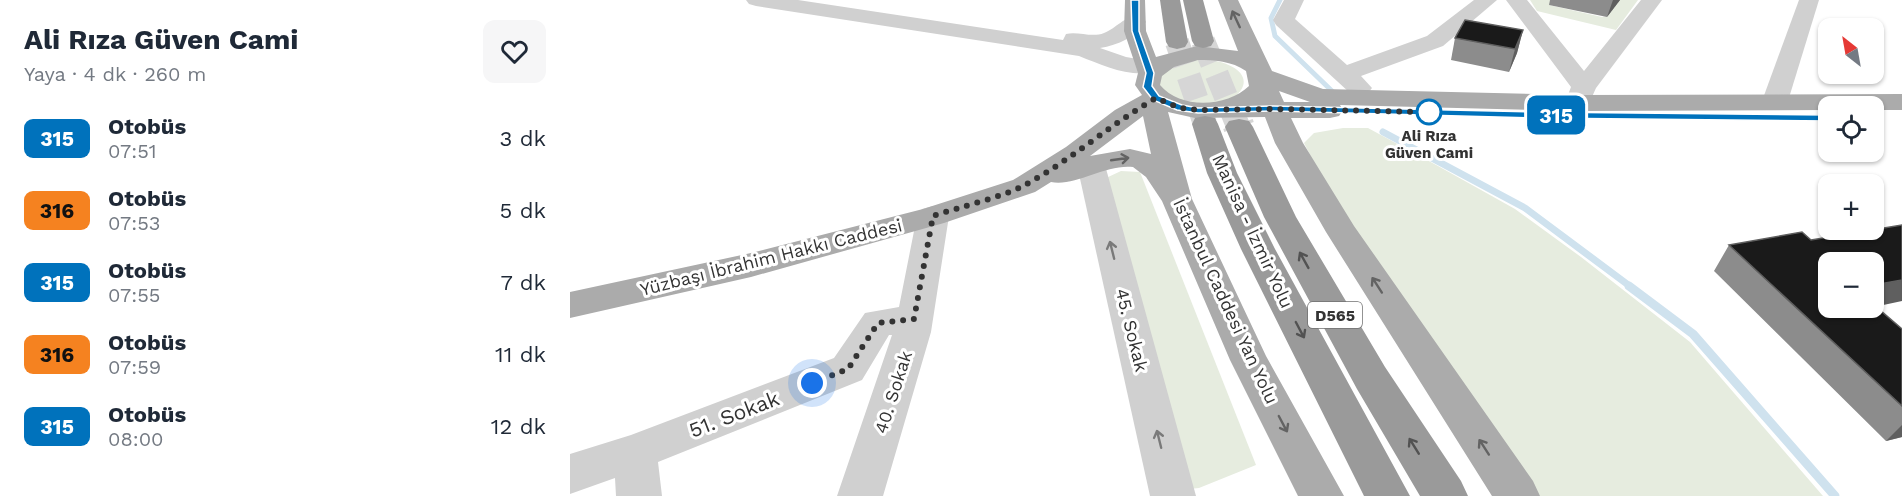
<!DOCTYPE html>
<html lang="tr">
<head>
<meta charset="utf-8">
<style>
	:root { --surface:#fff; --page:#f6f6f7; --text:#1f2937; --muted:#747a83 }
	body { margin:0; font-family:"Work Sans",sans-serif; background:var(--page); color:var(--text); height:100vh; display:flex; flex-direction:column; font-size:22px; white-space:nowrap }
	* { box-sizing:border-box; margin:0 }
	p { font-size:20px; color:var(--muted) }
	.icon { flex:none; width:33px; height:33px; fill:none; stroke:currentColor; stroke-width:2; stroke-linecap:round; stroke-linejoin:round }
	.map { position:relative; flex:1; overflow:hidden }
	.side { display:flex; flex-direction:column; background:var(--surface); width:570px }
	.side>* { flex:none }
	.badge { padding:0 12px; border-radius:9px; font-size:21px; line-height:39px }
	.needle { width:39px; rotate:329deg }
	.controls { position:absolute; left:1248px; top:18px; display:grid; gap:12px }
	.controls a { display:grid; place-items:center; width:66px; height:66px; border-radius:12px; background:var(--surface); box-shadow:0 2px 4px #0004; font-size:30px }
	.you { position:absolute; width:30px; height:30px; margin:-15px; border:4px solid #fff; border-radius:50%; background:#1a73e8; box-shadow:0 0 0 9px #1a73e833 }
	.map>.badge { position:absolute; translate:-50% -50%; box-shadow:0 0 0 3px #fff }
	.round { display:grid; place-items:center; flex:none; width:63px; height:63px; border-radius:12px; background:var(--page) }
	.overview { display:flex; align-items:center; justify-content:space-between; height:102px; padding:0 24px }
	h1 { font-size:28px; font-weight:700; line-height:45px }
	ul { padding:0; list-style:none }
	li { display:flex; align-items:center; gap:18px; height:72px; padding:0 24px }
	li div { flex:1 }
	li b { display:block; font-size:22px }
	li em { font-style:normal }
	li .badge { min-width:66px; font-weight:700; text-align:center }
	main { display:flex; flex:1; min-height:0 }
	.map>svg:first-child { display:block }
	.green { fill:#e6ecdf }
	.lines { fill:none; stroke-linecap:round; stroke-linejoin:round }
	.stream-far2 { stroke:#cfe2ee; stroke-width:5 }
	.stream-far1 { stroke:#cfe2ee; stroke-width:7 }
	.stream { stroke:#cfe2ee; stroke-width:9 }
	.highway-tunnel-far1 { stroke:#d6d6d6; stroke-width:24; stroke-dasharray:24 12; stroke-linecap:butt }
	.highway-tunnel { stroke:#d6d6d6; stroke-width:31; stroke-dasharray:31 15; stroke-linecap:butt }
	.minor { fill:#d0d0d0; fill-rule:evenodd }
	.major { fill:#ababab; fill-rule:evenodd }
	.highway { fill:#9a9a9a; fill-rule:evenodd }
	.wall { fill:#8c8c8c }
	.shaded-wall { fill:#5f5f5f }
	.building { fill:#1a1a1a; stroke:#5f5f5f; stroke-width:1.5 }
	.oneway { stroke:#636363 }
	.oneway2 { stroke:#7a7a7a }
	.oneway3 { stroke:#525252 }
	.line { fill:#0072bc; stroke:#fff; stroke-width:1.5 }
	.walk { stroke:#333; stroke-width:6; stroke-dasharray:0 10.8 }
	.stop-dot { fill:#fff; stroke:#0072bc; stroke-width:3 }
	.labels { text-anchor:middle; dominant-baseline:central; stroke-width:6; stroke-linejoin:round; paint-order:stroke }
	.far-stop-label { font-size:15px; font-weight:bold; fill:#333; stroke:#fff }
	.shield { fill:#fff; stroke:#707070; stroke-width:1.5 }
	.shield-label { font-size:16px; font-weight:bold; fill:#333 }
	.street-label { font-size:18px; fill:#333; stroke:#fff }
	.near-street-label { font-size:21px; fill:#333; stroke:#fff }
</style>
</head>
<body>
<main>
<section class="side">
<div class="overview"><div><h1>Ali Rıza Güven Cami</h1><p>Yaya · 4 dk · 260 m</p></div><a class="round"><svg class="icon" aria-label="heart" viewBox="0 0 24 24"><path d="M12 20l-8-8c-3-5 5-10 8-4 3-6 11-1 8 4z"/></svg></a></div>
<ul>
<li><span class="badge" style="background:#0072bc;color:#fff">315</span><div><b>Otobüs</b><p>07:51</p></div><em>3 dk</em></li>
<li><span class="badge" style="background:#f58220;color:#111">316</span><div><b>Otobüs</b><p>07:53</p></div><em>5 dk</em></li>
<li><span class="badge" style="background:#0072bc;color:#fff">315</span><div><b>Otobüs</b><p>07:55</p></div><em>7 dk</em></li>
<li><span class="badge" style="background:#f58220;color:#111">316</span><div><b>Otobüs</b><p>07:59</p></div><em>11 dk</em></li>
<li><span class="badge" style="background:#0072bc;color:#fff">315</span><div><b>Otobüs</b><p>08:00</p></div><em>12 dk</em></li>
</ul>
</section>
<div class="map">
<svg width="1332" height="496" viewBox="0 0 1332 496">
	<rect width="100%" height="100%" fill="#fff"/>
	<g class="green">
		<polygon points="960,0 983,0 979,5 1032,17 1037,16 1041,0 1068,0 1046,30 967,11"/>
		<path d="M 632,59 C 692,64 683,103 633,105 C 620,106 603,99 591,96 L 586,74 L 604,63 Z"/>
		<polygon points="773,128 798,128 868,166 945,209 1011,257 1120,342 1253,496 962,496 803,260 744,163 734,143 744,133"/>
		<polygon points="551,171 570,172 686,465 629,488 619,489 536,178"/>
	</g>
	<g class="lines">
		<polyline class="stream-far2" points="710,0 701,18 705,36 763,92"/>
		<polyline class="stream-far1" points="813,132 955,208 1061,287"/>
		<polyline class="stream" points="1059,286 1123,334 1265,496"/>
		<g class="highway-tunnel-far1">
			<polyline points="633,41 668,126"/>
			<polyline points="607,42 635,124"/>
		</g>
		<polyline class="highway-tunnel" points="668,124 669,127"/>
		<g class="minor">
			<path d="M 176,0 L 228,0 L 493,40 L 496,34 C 508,31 522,38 534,33 C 549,27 556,13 573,17 L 576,22 C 566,37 548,45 530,48 L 556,57 L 585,62 L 588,67 L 585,72 C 559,78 532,65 509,56 L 186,6 L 179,4 Z"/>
			<polygon points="714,0 734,0 725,19 777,65 857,36 904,0 927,0 873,46 791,76 802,88 798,93 789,96 780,93 706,25 703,20"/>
			<polygon points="936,0 957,0 1014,71 1071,0 1092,0 1026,88 1017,108 1005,121 996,123 987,121 983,115 996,100 1001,87"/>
			<polygon points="1229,0 1249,0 1218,101 1214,106 1205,109 1196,106 1192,101"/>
			<polygon points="521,156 531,159 535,165 626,496 580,496 507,165 511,159"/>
			<polygon points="363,206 374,209 379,216 361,332 313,496 267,496 322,335 319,335 292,380 88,462 92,496 46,496 45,478 0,494 0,454 61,435 264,358 295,313 329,307 347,216 352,209"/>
		</g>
		<path class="major" d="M 555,0 L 575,0 L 576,31 L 586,57 L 627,46 L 668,51 L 648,0 L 668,0 L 702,71 L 753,89 L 1008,95 L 1332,94 L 1332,110 L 1304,110 L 1304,106 L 1258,106 L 1258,110 L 1008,111 L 770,105 L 773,110 L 769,116 L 760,118 L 721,118 L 733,143 L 784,226 L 963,481 L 970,496 L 922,496 L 756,232 L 705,143 L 695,117 L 625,118 L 598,112 L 622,199 L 696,356 L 774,496 L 728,496 L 660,360 L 592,201 L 576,177 L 563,167 C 535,164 505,187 481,182 L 465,192 L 374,223 L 181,277 L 0,318 L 0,292 L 181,253 L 353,209 L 443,180 L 496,147 L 545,110 L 572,95 L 565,85 L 568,73 L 554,31 ZM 628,60 C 644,60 662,61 676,71 L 679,86 C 657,107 611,110 590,85 L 592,76 L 604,67 ZM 709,91 L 740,102 L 714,102 ZM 573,116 L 581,154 L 560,149 L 520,156 Z"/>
		<g class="highway">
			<polygon points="590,0 610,0 618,42 615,47 607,49 599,47 596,42"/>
			<polygon points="613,0 633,0 644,41 641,46 633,48 625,46 622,41"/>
			<polygon points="635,116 645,118 648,124 667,173 705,249 840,496 794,496 671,249 637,173 622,124 625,118"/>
			<polygon points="669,119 679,121 683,127 726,217 815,367 891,481 898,496 850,496 787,389 694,217 655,127 659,121"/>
		</g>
	</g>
	<g class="wall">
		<polygon points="980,0 1050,0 1037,17 979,5"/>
		<polygon points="953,30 947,53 939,72 881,60 885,38"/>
		<polygon points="1241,240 1305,307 1332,329 1332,437 1316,441 1144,271 1159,245"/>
	</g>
	<g class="shaded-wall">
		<polygon points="1043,0 1050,0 1037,17"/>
		<polygon points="953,30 947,53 939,72 945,49"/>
		<polygon points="1332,280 1332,301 1304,307 1304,285"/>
		<polygon points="1332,425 1332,437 1316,441"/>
	</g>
	<g class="building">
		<polygon points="895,20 953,30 945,49 885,38"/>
		<polygon points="1332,225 1332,280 1304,285 1304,262 1258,262 1258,308 1304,308 1304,305 1332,329 1332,406 1159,245 1232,232 1241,240"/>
	</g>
	<defs><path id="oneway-shaft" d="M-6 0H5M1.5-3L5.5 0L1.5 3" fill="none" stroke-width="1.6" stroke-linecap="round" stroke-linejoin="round" transform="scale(1.5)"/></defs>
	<g class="oneway">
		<use href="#oneway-shaft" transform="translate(666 19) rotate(-115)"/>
		<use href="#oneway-shaft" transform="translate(550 159) rotate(-8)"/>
		<use href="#oneway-shaft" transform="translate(807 285) rotate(-123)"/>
		<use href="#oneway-shaft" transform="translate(713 424) rotate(62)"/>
		<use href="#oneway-shaft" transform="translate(914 447) rotate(-123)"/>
	</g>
	<g class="oneway2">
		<use href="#oneway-shaft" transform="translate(542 250) rotate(-104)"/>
		<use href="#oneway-shaft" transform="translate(589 439) rotate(-104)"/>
	</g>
	<g class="oneway3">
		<use href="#oneway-shaft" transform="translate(734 260) rotate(-119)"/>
		<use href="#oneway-shaft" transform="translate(730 330) rotate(62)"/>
		<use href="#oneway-shaft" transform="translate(844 446) rotate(-122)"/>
	</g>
	<polygon class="line" points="561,0 569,0 569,31 584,73 582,86 589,96 612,105 628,108 703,106 965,112 1258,115 1263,118 1258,121 965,118 703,111 628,113 607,110 583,100 573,87 576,73 562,31"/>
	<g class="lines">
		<path class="walk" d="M 242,383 L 278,369 L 308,323 L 344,319 L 363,216 C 389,207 433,197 455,185 C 501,160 541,124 586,98 L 610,108 L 628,110 L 703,109 L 859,112"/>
	</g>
	<circle class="stop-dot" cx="859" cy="112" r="12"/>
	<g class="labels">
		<g class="far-stop-label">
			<text x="859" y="136">Ali Rıza<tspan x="859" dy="17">Güven Cami</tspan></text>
		</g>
		<rect class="shield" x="738" y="302" width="54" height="26" rx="4.5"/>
		<g class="shield-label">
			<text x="765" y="315">D565</text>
		</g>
		<g class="street-label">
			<text transform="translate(683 231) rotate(65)">Manisa - İzmir Yolu</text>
			<text transform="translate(201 257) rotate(-14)">Yüzbaşı İbrahim Hakkı Caddesi</text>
			<text transform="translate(656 301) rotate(65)">İstanbul Caddesi Yan Yolu</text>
			<text transform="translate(562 330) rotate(76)">45. Sokak</text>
			<text transform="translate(323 392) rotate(-72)">40. Sokak</text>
		</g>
		<g class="near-street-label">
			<text transform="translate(164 414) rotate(-21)">51. Sokak</text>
		</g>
	</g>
</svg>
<div class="controls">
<a><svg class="needle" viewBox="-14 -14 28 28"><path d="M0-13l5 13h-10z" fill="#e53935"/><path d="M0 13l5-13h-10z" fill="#747a83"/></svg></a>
<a><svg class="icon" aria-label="locate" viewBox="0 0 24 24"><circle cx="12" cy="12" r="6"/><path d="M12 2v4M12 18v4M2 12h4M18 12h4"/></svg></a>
<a>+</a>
<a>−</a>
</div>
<div class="you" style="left:242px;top:383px"></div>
<b class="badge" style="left:986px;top:115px;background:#0072bc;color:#fff">315</b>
</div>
</main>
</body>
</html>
